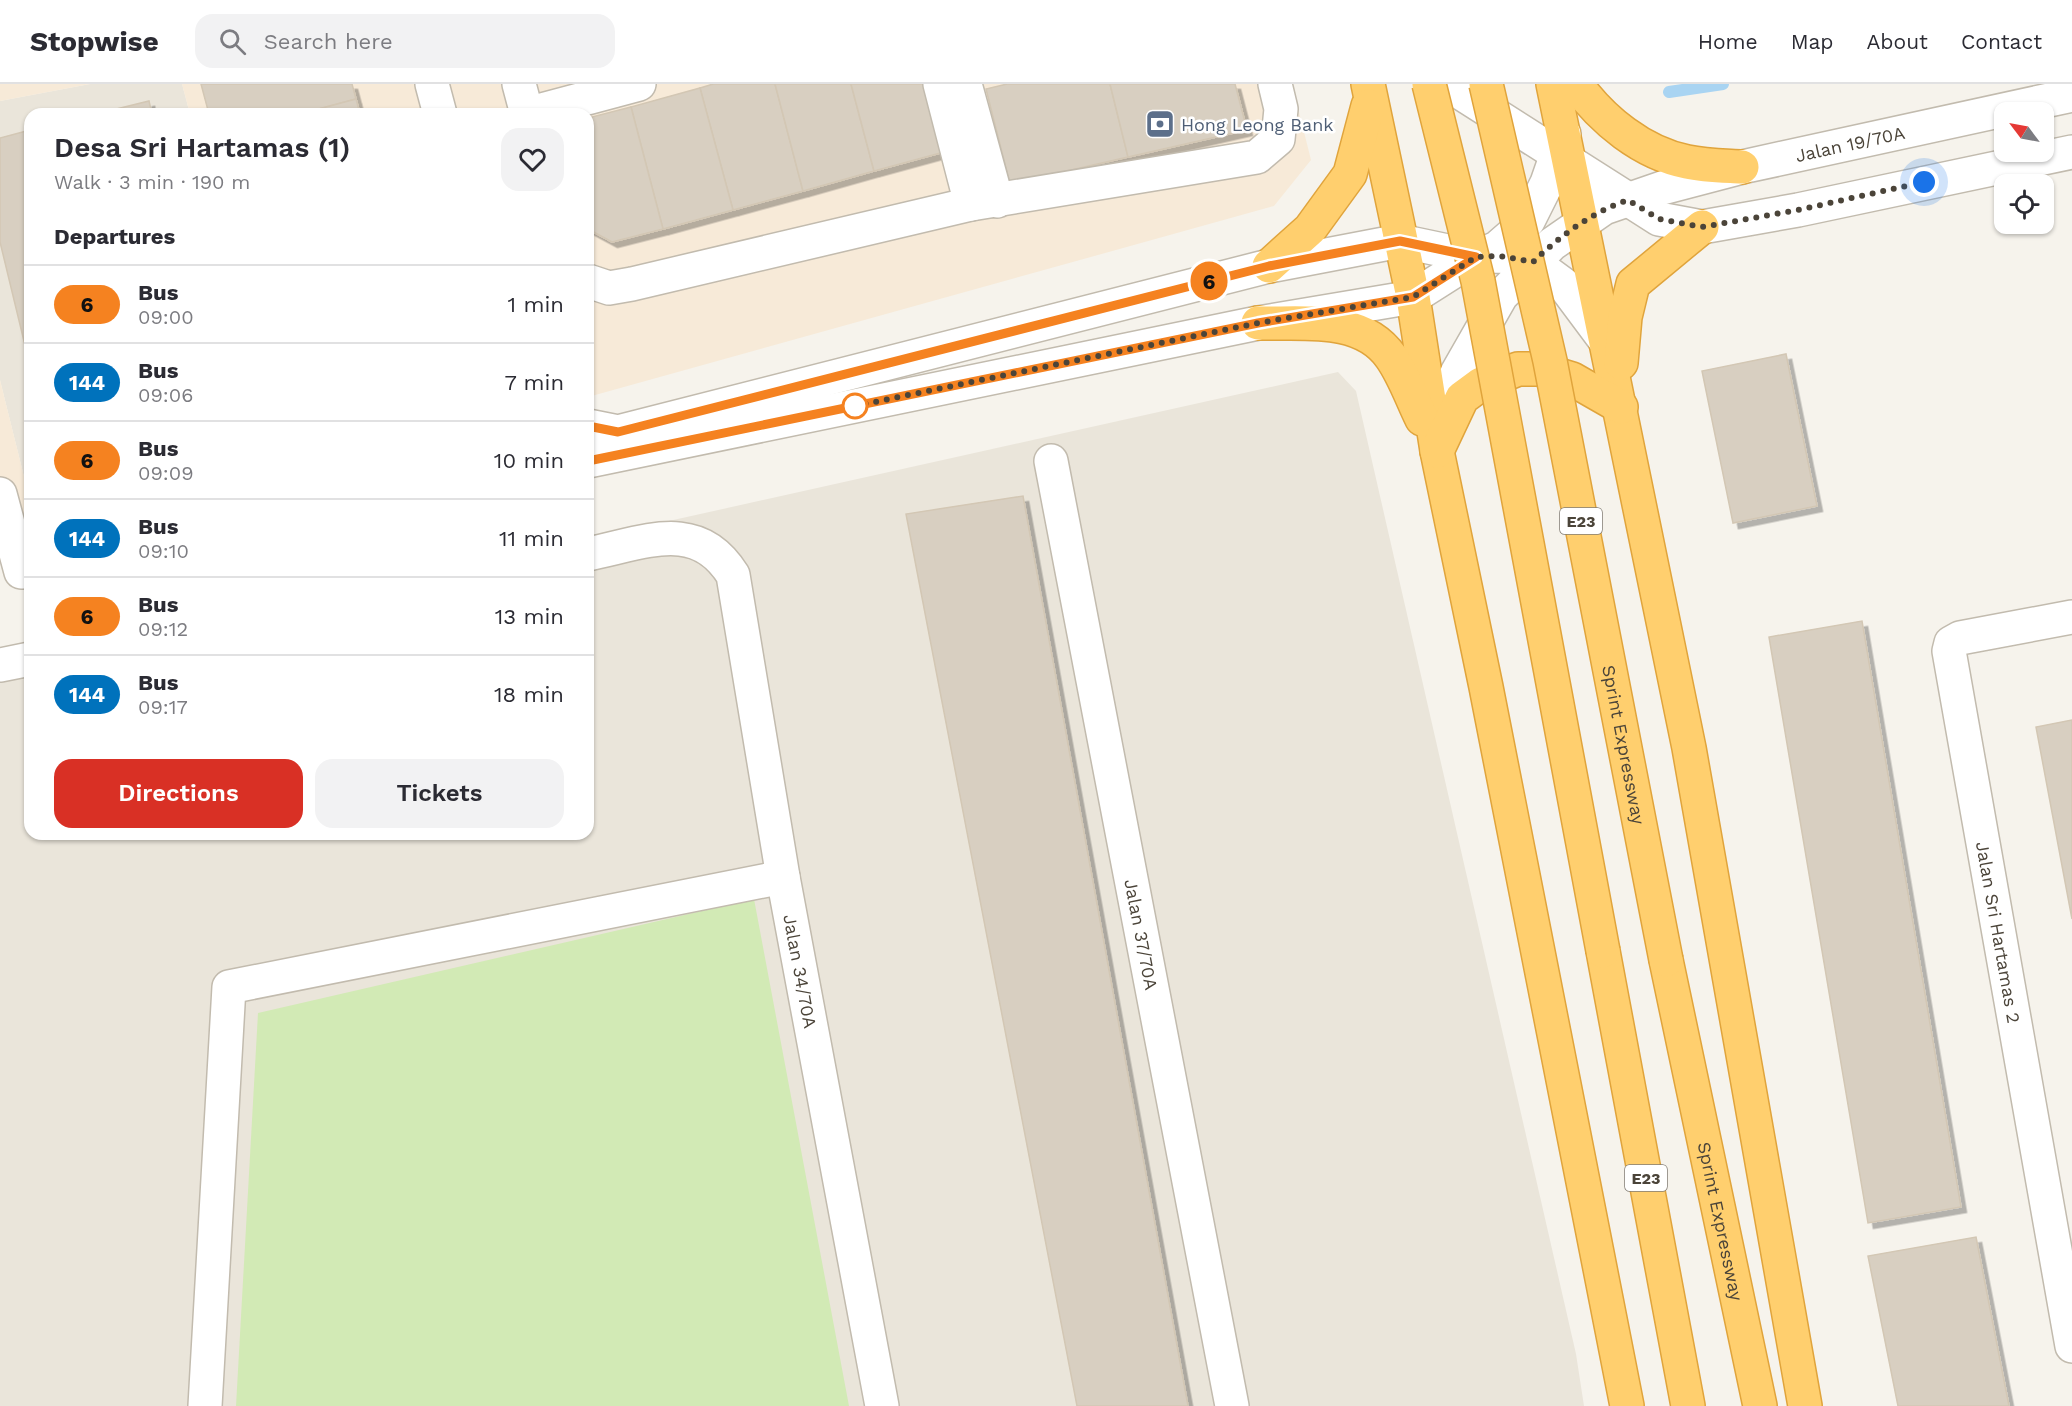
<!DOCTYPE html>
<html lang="en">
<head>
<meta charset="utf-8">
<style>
	:root { --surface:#fff; --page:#f2f2f3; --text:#2b2b33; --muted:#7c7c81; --line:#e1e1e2; --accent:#d93025 }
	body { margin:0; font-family:"Work Sans",sans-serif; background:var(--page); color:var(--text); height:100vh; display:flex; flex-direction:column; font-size:22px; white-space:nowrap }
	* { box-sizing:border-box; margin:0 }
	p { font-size:20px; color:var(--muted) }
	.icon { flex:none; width:33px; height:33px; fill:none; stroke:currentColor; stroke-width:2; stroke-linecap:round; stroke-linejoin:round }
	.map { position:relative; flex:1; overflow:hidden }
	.panel { position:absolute; left:24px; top:24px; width:570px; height:732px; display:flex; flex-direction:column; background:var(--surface); border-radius:18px; box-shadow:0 2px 4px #0004 }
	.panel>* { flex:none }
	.badge { padding:0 12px; border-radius:20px; font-size:21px; line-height:39px }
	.needle { width:39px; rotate:302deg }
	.buttons { position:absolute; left:1994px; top:18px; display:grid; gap:12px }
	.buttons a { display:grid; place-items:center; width:60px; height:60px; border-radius:12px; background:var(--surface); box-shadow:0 2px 4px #0004; font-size:30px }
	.you { position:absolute; width:30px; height:30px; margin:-15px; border:4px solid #fff; border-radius:50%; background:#1a73e8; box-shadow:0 0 0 9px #1a73e833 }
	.map>.badge { position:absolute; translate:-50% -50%; box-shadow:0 0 0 3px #fff }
	h2 { padding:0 30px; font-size:22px; line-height:54px }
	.round { display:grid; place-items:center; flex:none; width:63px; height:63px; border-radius:18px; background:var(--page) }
	.summary { display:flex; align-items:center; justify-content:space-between; height:102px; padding:0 30px }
	h1 { font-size:28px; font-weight:600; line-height:45px }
	.cta { display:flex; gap:12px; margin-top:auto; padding:12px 30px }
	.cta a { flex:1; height:69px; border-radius:18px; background:var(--accent); color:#fff; font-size:24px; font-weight:600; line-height:69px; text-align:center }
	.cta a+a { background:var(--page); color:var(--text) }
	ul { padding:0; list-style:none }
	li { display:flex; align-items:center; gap:18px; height:78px; padding:0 30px; border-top:2px solid var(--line) }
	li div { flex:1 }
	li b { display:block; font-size:22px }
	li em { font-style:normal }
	li .badge { min-width:66px; font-weight:700; text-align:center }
	header { display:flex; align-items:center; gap:36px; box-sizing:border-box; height:84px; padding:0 30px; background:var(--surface); border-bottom:2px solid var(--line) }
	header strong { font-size:28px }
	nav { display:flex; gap:33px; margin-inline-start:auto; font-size:21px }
	.search { width:420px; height:54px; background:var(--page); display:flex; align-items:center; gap:15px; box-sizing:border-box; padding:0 21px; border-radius:18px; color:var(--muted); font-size:22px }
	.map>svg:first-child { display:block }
	.residential { fill:#eae5da }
	.commercial { fill:#f7ead8 }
	.green { fill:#d2eab5 }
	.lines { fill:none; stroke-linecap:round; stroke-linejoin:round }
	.stream { stroke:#a9d4f2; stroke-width:12 }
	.building { fill:#d8cfc1; stroke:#d3c7b4; stroke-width:1.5; filter:url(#shadow) }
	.minor-casing { stroke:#c2bbae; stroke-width:36 }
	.highway-casing { stroke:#e0a43c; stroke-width:36 }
	.minor { stroke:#fff; stroke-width:33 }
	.highway { stroke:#ffcf6e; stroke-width:33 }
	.highway-bridge-casing { stroke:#e0a43c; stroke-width:36; stroke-linecap:butt }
	.highway-bridge { stroke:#ffcf6e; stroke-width:33 }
	.line-casing { stroke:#fff; stroke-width:14 }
	.line { stroke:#f58220; stroke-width:9 }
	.walk { stroke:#4b4439; stroke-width:6; stroke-dasharray:0 10.8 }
	.stop-dot { fill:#fff; stroke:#f58220; stroke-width:3 }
	.labels { text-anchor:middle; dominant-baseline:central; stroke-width:5; stroke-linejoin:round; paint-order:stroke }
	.shield { fill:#fff; stroke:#817c74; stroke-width:1.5 }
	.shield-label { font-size:16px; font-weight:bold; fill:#4b4439 }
	.service-label { font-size:18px; fill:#4e5e75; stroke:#fff; text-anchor:start }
	.street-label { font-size:18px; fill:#4b4439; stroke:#fff }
</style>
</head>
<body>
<header>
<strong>Stopwise</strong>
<div class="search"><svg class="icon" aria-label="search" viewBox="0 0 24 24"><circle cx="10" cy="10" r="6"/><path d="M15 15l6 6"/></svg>Search here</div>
<nav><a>Home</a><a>Map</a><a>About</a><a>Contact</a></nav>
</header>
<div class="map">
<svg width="2072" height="1322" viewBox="0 0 2072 1322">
	<defs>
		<filter id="shadow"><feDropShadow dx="5.5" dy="5.5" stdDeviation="0" flood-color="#0004"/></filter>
	</defs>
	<rect width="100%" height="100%" fill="#f6f3ec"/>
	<g class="residential">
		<polygon points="90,0 182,0 190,30 30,30 30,417 0,296 0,17"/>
		<polygon points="1338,288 1356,307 1576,1270 1584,1322 0,1322 0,587 30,580 30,750 588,750 588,455"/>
	</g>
	<g class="commercial">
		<polygon points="0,0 90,0 0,17"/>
		<polygon points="182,0 1292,0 1311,76 1274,122 588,313 588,30 190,30"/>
		<polygon points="0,296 30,417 30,459 0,467"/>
	</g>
	<polygon class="green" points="754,815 849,1322 236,1322 258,929"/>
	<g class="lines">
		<polyline class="stream" points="1669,8 1723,0"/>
	</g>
	<g class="building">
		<polygon points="201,0 352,0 356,15 300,30 209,30"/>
		<polygon points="713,0 775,0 803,107 733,126 700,4"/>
		<polygon points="775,0 851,0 874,87 803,107"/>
		<polygon points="851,0 926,0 944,68 874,87"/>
		<polygon points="1007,0 1110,0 1128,73 1010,100 986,5"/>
		<polygon points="1110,0 1235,0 1247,46 1128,73"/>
		<polygon points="700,4 733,126 663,145 631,23"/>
		<polygon points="356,15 360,30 300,30"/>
		<polygon points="149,17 152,30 96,30"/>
		<polygon points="631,23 663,145 612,158 588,145 588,34"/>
		<polygon points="30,46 30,282 0,158 0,54"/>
		<polygon points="1786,270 1817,422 1733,439 1702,287"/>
		<polygon points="1023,412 1188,1322 1077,1322 906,430"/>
		<polygon points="1862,537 1961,1123 1868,1139 1769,553"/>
		<polygon points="2072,636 2072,835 2036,643"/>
		<polygon points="1976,1153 2009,1322 1898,1322 1868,1172"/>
	</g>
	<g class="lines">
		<g class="minor-casing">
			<g id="minor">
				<polyline points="432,0 440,30"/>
				<polyline points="519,0 527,30 639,0"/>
				<polyline points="965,0 997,117"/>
				<polyline points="1447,0 1659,135 1702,143 1798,126 2072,68"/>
				<polyline points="971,120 1257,73 1278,55 1281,25 1275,0"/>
				<polyline points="588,197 609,204 632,200 971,120 940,0"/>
				<polyline points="588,342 618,348 1269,182 1400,157 1476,173 1500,172 1533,178 1563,200 1607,259"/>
				<path id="s1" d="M 1437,342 L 1457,289 L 1501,212 L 1552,160 L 1604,124 L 1662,104 L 1742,83 L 2072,11"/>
				<polyline points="588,377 1258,239 1413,213 1476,173 1497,164 1528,137 1547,99 1564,50"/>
				<path id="s2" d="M 1051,377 L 1232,1322"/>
				<polyline points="0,410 21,488"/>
				<path id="s3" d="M 588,470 C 644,459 697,433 733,491 L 783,793 L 882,1322"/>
				<path id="s4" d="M 2072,533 L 1960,554 L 1951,559 L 1949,567 L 2072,1262"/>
				<polyline points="0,581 30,575"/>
				<polyline points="205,1322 229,903 783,793"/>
			</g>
		</g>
		<g class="highway-casing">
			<g id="highway">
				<polyline points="1368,0 1413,213 1437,367 1486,603 1627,1322"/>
				<polyline points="1553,0 1689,664 1805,1322"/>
				<path d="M 1576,0 C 1602,36 1642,69 1687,78 C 1705,82 1724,82 1742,83"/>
				<polyline points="1269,182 1310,145 1350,90 1368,22"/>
				<path d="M 1258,239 C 1302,240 1362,231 1391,273 C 1404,291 1412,315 1422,335"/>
				<polyline points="1621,279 1625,233 1633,200 1702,143"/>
				<polyline points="1437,367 1462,314 1481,300 1518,285 1539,285 1572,295 1621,323"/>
				<polyline points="1603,867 1688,1322"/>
				<path id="s5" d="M 1666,876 L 1760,1322"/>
			</g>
		</g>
		<use href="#minor" class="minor"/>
		<use href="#highway" class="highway"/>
		<g class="highway-bridge-casing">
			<g id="highway-bridge">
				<polyline points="1429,0 1478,197 1603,867"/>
				<path id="s6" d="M 1486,0 L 1550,277 L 1666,876"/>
			</g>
		</g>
		<use href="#highway-bridge" class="highway-bridge"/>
	</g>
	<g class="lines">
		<g class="line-casing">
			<polyline id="line" points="588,342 618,348 1269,182 1400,157 1476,173 1413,213 1258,239 588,377"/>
		</g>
		<use href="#line" class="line"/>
		<path class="walk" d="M 855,322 L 1258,239 L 1413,213 L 1476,173 L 1500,172 L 1533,178 C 1560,152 1592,128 1628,116 L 1659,135 L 1702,143 L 1798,126 L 1924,98"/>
	</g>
	<defs>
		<g id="bank-square" transform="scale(1.5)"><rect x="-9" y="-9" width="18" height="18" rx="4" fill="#5c6f8a" stroke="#fff"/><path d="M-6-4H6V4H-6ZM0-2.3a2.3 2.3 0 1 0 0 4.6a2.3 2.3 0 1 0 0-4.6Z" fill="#fff"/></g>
	</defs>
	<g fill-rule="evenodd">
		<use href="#bank-square" x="1160" y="40"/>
	</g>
	<circle class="stop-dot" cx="855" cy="322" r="12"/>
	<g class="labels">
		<g class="shield">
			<rect x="1560" y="424" width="42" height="26" rx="4.5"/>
			<rect x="1625" y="1081" width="42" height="26" rx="4.5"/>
		</g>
		<g class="shield-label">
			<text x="1581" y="437">E23</text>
			<text x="1646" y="1094">E23</text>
		</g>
		<g class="service-label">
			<text x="1181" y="40">Hong Leong Bank</text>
		</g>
		<g class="street-label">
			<text stroke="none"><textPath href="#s1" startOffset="536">Jalan 19/70A</textPath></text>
			<text stroke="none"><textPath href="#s6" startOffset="675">Sprint Expressway</textPath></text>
			<text stroke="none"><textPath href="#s2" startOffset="482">Jalan 37/70A</textPath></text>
			<text stroke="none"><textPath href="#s4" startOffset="418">Jalan Sri Hartamas 2</textPath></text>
			<text stroke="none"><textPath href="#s3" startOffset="562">Jalan 34/70A</textPath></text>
			<text stroke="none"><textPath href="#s5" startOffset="267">Sprint Expressway</textPath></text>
		</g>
	</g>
</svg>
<div class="buttons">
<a><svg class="needle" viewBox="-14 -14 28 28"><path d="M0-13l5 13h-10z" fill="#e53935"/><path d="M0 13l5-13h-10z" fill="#7c7c81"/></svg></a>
<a><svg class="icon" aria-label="locate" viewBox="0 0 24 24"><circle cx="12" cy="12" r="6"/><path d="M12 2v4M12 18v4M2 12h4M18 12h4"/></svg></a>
</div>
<div class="you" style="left:1924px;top:98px"></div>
<b class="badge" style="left:1209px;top:197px;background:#f58220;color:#111">6</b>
<section class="panel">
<div class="summary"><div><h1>Desa Sri Hartamas (1)</h1><p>Walk · 3 min · 190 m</p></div><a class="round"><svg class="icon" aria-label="heart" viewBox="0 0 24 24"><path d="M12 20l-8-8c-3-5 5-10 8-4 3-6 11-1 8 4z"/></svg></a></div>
<h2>Departures</h2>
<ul>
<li><span class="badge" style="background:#f58220;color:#111">6</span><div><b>Bus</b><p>09:00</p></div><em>1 min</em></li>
<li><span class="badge" style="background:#0072bc;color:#fff">144</span><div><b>Bus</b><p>09:06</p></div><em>7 min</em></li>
<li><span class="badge" style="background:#f58220;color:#111">6</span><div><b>Bus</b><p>09:09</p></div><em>10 min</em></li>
<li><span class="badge" style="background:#0072bc;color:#fff">144</span><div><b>Bus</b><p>09:10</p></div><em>11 min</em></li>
<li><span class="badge" style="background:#f58220;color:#111">6</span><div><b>Bus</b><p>09:12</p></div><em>13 min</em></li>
<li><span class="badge" style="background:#0072bc;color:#fff">144</span><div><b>Bus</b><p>09:17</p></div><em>18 min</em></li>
</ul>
<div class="cta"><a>Directions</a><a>Tickets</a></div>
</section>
</div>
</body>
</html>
